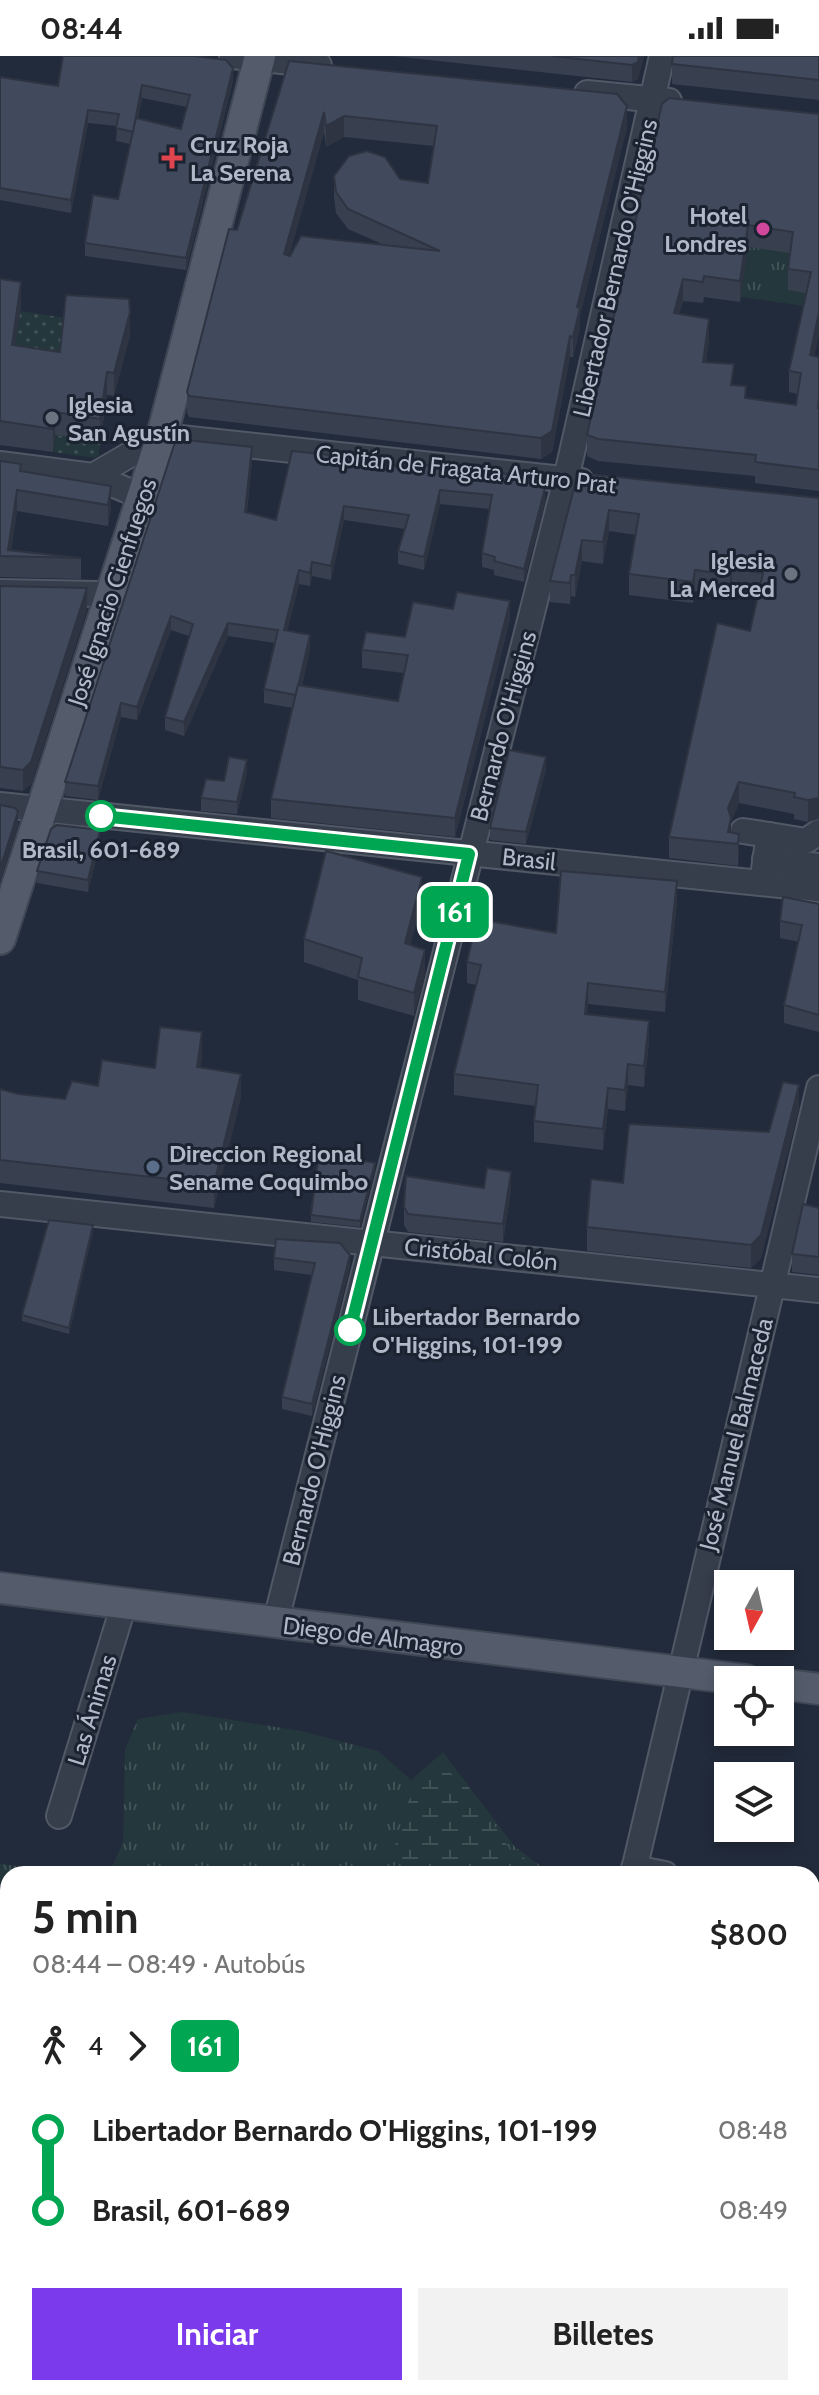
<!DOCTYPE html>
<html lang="es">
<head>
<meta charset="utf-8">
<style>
	:root { --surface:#fff; --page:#f2f2f2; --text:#222; --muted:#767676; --accent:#7c3aed }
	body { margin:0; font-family:Cabin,sans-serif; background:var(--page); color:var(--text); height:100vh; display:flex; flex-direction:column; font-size:30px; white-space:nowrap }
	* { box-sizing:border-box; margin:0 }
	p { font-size:26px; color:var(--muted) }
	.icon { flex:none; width:44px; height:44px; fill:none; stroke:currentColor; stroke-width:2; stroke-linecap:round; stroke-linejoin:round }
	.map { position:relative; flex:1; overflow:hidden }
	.details { position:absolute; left:0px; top:1810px; width:820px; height:530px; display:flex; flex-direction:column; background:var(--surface); border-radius:24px 24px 0 0; box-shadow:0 4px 12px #0003 }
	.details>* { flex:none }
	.badge { padding:0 16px; border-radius:12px; font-size:28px; line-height:52px }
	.needle { width:52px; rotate:188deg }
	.controls { position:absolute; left:714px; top:1514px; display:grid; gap:16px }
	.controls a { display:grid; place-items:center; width:80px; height:80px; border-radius:0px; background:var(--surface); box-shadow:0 4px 12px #0003; font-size:40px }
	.map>.badge { position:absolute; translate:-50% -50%; box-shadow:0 0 0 4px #fff }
	.legs { display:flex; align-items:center; gap:12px; height:88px; padding:0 32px; font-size:26px }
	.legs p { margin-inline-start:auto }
	.overview { display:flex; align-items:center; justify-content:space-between; height:136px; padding:0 32px }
	h1 { font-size:44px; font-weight:700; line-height:60px }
	.primary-button { display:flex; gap:16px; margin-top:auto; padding:16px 32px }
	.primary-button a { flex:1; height:92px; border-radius:0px; background:var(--accent); color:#fff; font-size:32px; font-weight:700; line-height:92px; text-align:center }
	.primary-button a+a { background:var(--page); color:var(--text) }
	ul { padding:0 32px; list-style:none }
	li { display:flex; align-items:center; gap:28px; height:80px; font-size:30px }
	li i { display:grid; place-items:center; width:12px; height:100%; margin:0 10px; background:currentColor }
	li i::after { content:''; width:20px; height:20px; margin:-10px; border:6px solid; border-radius:50%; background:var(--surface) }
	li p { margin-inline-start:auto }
	li:first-child i { background:linear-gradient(#0000 50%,currentColor 0) }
	li:last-child i { background:linear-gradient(currentColor 50%,#0000 0) }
	.status { display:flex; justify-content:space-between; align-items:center; height:56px; padding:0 40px; background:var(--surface); direction:ltr }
	.status svg { height:22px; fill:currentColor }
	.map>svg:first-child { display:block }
	.grass { fill:url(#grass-tufts) }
	.wetland { fill:url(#wetland-marsh) }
	.park { fill:url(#park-dots) }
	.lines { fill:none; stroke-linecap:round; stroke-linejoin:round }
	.river { stroke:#364462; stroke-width:36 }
	.minor-casing { stroke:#515866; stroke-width:28 }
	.major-casing { stroke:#3f4654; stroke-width:34 }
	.minor { stroke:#363d4b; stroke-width:24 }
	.major { stroke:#545c6b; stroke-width:30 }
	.wall { fill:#384050; fill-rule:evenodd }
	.shaded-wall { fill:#2e3441 }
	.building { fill:#414a5d; stroke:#2e3441; stroke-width:2; fill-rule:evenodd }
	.line-1-casing { stroke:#fff; stroke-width:18 }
	.line-1 { stroke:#00a651; stroke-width:12 }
	.health-dot { fill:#e0444e; stroke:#1b2230; stroke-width:3 }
	.hotel-dot { fill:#d1479c; stroke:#1b2230; stroke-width:3 }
	.worship-dot { fill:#6b7280; stroke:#1b2230; stroke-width:3 }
	.stop-1-dot { fill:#fff; stroke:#00a651; stroke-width:4 }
	.service-dot { fill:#5c6f8a; stroke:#1b2230; stroke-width:3 }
	.labels { text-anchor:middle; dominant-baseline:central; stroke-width:6; stroke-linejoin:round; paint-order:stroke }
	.poi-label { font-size:24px; font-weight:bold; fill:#b1b8c7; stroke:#1b2230; text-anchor:start }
	.street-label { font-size:24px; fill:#b1b8c7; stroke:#1b2230 }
	.stop-label { font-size:24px; font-weight:bold; fill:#b1b8c7; stroke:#1b2230 }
</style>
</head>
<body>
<div class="status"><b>08:44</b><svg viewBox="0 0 49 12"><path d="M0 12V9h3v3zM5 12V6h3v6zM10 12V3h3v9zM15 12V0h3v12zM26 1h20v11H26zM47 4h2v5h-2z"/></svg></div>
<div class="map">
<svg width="819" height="2339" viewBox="0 0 819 2339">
	<defs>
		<pattern id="grass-tufts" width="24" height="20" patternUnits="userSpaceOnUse" patternTransform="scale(2)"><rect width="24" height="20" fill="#24373c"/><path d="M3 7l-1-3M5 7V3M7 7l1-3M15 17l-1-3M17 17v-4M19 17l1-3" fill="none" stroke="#415257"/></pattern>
		<pattern id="wetland-marsh" width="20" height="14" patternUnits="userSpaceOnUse" patternTransform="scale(2)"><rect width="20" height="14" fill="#24373c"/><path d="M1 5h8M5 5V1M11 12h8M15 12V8" fill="none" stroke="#415257"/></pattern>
		<pattern id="park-dots" width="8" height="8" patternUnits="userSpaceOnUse" patternTransform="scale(2)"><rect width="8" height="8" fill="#24373c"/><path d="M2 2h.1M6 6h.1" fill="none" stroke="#415257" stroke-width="1.8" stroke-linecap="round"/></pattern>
	</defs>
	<rect width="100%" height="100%" fill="#222b3b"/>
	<g class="grass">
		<polygon points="804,155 788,234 814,238 812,251 741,241 748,191 772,194"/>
		<polygon points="182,1656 301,1675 378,1695 411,1724 443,1696 515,1791 552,1818 109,1818 123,1786 125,1694 138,1663"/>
		<polygon points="0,1808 87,1818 8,1818 8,1887 0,1883"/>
	</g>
	<g class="wetland">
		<polygon points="449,1716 468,1730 511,1795 553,1818 410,1818 395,1787 407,1748 423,1720"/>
		<polygon points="0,1876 8,1882 8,2275 0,2270"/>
		<polygon points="812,1997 819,2007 819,2339 77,2339 72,2332 812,2332"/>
	</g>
	<g class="park">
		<polygon points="20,255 66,262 60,319 12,312"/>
		<polygon points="55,379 100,386 99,399 94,402 53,396"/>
	</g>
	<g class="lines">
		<g class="river">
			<polyline points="0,2039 8,2043"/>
			<polyline points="730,2332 740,2339"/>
		</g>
		<g class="minor-casing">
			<g id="minor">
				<polyline points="232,0 319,9"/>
				<polyline points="587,37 669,45"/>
				<polyline points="0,408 93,420 143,441"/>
				<polyline points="93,420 162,380 581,425"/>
				<polyline points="0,536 97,538"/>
				<polyline points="0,749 819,833"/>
				<polyline points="743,775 769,779"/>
				<polyline points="765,803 819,810"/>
				<polyline points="762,827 769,779 806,785 819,776"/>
				<polyline points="0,1148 819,1234"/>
				<polyline points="275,1568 566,423 662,0"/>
				<polyline points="59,1760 124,1548"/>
				<polyline points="634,1812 665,1818"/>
				<polyline points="633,1818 819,1032"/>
				<polyline points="812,1872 819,1876"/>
			</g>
		</g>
		<g class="major-casing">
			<g id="major">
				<polyline points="0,883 162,380 260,0"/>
				<polyline points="0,1532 746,1624"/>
				<polyline points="780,1628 819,1633"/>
			</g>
		</g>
		<use href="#minor" class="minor"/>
		<use href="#major" class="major"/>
	</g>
	<g class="wall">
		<polygon points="393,0 644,0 638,23 632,26"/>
		<polygon points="819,0 819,44 672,28 672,8"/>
		<path d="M 289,5 L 627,71 L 580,259 L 580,272 L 573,301 L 570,301 L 552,396 L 541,403 L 189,361 L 187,357 L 187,336 ZM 324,76 L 326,91 L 344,81 L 434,90 L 428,127 L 400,123 L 334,120 L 334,141 L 336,157 L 348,173 L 382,188 L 289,200 Z"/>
		<path d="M 0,21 L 58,30 L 233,25 L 186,214 L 85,200 L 85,187 L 118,143 L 130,88 L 116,85 L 117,70 L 88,67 L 71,157 L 0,144 ZM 142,42 L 187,51 L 181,73 L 138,63 Z"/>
		<path d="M 662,48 L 819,58 L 819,278 L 814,300 L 819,301 L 819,435 L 755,427 L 755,420 L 598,405 L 587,400 L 587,379 ZM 748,191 L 790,197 L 788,213 L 788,234 L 806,237 L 789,315 L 789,336 L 798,338 L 796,349 L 746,343 L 734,329 L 706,306 L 709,284 L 679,258 L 683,245 L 703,247 L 704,241 L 740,246 Z"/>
		<polygon points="0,223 21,249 15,290 60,296 130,279 114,340 107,339 100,386 55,379 53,396 0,389"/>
		<polygon points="252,404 247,456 276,464 407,417 545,446 524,526 494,519 494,514 482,511 482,497 490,453 440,448 424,514 398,508 398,495 405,473 344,464 331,524 312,520 310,530 299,528 287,575 310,593 302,630 398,645 404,617 362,612 362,594 405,581 510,563 455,781 271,762 271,743 293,652 264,647 264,633 275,587 228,580 184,680 165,674 165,661 189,580 171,574 137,664 121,661 98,744 65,740 65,726"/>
		<polygon points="0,405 21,415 111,430 111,451 108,470 17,455 11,494 81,502 81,523 0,521"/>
		<polygon points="578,417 819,442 808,766 794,763 794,758 739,747 731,766 731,777 739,778 738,810 669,802 669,781 750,575 758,538 732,534 730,540 695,535 693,547 629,539 629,518 636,479 609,475 603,508 582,505 575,541 571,540 570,548 550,546 550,525"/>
		<polygon points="0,530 87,553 31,728 23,735 0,732"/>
		<polygon points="546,713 526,788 490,784 490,772"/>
		<polygon points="247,716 237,758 201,755 201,742 224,725"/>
		<polygon points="100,787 88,836 37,827 37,815"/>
		<polygon points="422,844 410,889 425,917 414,960 358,944 358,924 304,906 304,883"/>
		<polygon points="677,846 665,956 588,948 587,958 649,986 644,1031 628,1029 625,1055 608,1053 603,1094 534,1086 534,1065 536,1050 454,1039 454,1018 476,929 467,927 467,906 556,877"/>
		<polygon points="819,848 819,976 784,967 784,949 799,886 780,882 780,865"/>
		<polygon points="202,1000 200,1012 241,1041 214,1152 0,1127 0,1033 18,1038 65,1043 98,1030 155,1012"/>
		<polygon points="799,1052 761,1202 751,1212 587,1195 587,1171 623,1127 769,1076"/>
		<polygon points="375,1113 360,1171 311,1166 311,1159"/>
		<polygon points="484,1132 511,1134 503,1186 408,1176 404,1169 404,1151"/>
		<polygon points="819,1152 819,1219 792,1216 792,1198"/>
		<polygon points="93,1175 69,1278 22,1265 22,1259"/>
		<polygon points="274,1202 350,1211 312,1360 282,1353 282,1341 312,1219 274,1214"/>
	</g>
	<g class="shaded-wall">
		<polygon points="639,0 644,0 638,23 632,26 632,9"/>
		<polygon points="233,12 233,25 186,214 186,202"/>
		<polygon points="142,29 142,42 133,89 133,76"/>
		<polygon points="627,50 627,71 580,259 580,272 573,301 573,281 577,251"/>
		<polygon points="88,54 88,67 71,157 71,144"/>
		<polygon points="324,56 324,76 284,218 284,198"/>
		<polygon points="344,60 344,81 326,91 326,70"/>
		<polygon points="748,169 748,191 740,246 740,225"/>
		<polygon points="683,223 683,245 674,279 674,257"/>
		<polygon points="21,226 21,249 12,312 12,289"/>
		<polygon points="130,256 130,279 114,340 114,317"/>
		<polygon points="819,256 819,278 810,320 810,299"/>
		<polygon points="709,263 709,284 703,327 703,306"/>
		<polygon points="570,280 570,301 552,396 541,403 541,382"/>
		<polygon points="107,316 107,339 100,386 100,363"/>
		<polygon points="55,356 55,379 53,396 53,373"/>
		<polygon points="252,391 252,404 245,469 245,456"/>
		<polygon points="111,430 111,451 108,470 108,449"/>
		<polygon points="545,432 545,446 524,526 524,513"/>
		<polygon points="17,434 17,455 10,500 8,494"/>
		<polygon points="440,434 440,448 424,514 424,501"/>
		<polygon points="344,450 344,464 331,524 331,510"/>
		<polygon points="609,454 609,475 603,508 603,486"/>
		<polygon points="582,484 582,505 575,541 575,519"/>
		<polygon points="312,506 312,520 310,530 310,517"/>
		<polygon points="732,513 732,534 730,540 730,519"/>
		<polygon points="299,514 299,528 284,588 284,574"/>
		<polygon points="695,514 695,535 693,547 693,526"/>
		<polygon points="571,519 571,540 570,548 570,527"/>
		<polygon points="87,532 87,553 31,728 23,735 23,714"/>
		<polygon points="510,545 510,563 455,781 455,762"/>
		<polygon points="171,560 171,574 137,664 137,651"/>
		<polygon points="228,567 228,580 184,680 184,666"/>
		<polygon points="310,579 310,593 297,653 297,640"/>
		<polygon points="121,647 121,661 98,744 98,730"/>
		<polygon points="546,701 546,713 526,788 526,776"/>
		<polygon points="247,704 247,716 237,758 237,746"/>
		<polygon points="739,726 739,747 731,766 731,783 728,787 728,752"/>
		<polygon points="819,742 819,763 808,766 808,744"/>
		<polygon points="18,756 18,770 0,827 0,813"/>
		<polygon points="100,774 100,787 88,836 88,824"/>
		<polygon points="739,778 739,799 738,810 738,788"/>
		<polygon points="422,821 422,844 405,910 405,887"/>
		<polygon points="677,825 677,846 665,956 665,936"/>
		<polygon points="425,894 425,917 414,960 414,937"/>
		<polygon points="588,927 588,948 585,978 585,958"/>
		<polygon points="649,965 649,986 644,1031 644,1010"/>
		<polygon points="202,976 202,1000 197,1035 197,1011"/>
		<polygon points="628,1008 628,1029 625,1055 625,1034"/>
		<polygon points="241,1018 241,1041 214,1152 214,1128"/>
		<polygon points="799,1029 799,1052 761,1202 751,1212 751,1189"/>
		<polygon points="608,1032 608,1053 603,1094 603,1073"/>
		<polygon points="375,1107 375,1113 360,1171 360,1165"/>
		<polygon points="511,1116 511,1134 503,1186 503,1168"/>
		<polygon points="93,1169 93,1175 69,1278 69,1272"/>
		<polygon points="350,1199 350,1211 312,1360 312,1348"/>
	</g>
	<g class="building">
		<polygon points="63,0 194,0 226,4 233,12 186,202 85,187 93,139 118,143 136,62 181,73 190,39 142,29 133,76 116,72 119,58 88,54 71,144 0,132 0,21 58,30"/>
		<polygon points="552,0 639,0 638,6 632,9"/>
		<polygon points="673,0 819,0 819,24 672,8"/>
		<path d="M 289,5 L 617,38 L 627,50 L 577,251 L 580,252 L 573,281 L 570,280 L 552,375 L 541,382 L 189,340 L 187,336 L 229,173 L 237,174 ZM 324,56 L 326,70 L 344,60 L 437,70 L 428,127 L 400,123 L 385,101 L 367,95 L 349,100 L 334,120 L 336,136 L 348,153 L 440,195 L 301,180 L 290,200 L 284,198 Z"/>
		<path d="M 669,42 L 819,58 L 819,256 L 810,299 L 819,301 L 819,341 L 818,352 L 819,352 L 819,414 L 755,406 L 756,399 L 598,383 L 587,379 L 662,48 ZM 748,169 L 793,176 L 788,213 L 811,216 L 789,315 L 801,317 L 796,349 L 745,342 L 746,330 L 731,329 L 734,308 L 703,306 L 709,263 L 674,257 L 683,223 L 703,226 L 704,220 L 740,225 Z"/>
		<polygon points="0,223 21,226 12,289 60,296 66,239 129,243 130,256 114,317 107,316 100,363 55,356 53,373 0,365"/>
		<polygon points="176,383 252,391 245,456 276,464 292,395 387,405 407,417 409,407 535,421 545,432 524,513 494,505 495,501 482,497 492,439 440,434 424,501 398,495 409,459 344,450 331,510 312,506 310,517 299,514 284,574 310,579 296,639 264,633 278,574 228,567 184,666 165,661 193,568 171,560 137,651 121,647 98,730 65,726"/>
		<polygon points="0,405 21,408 20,415 111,430 108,449 17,434 8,494 81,502 0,500"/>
		<polygon points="578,417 819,442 819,742 808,744 794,741 795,737 739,726 728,752 731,762 728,776 739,778 738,788 669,781 717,567 750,575 763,517 732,513 730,519 695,514 693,526 629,518 639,458 609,454 603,486 582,484 575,519 571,519 570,527 550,525"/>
		<polygon points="0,530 87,532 31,706 23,714 0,711"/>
		<polygon points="457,536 510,545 455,762 271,743 298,629 398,645 408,599 362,594 366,576 405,581 413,546 453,553"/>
		<polygon points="509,694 546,701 526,776 490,772"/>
		<polygon points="229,701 247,704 237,746 201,742 206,723 224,725"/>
		<polygon points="0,749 15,752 18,756 0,813"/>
		<polygon points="57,769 100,774 88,824 37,815 51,773"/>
		<polygon points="326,795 422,821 405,887 425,894 414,937 358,921 362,902 304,883"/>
		<polygon points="561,815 677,825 665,936 588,927 585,958 649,965 644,1010 628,1008 625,1034 608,1032 603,1073 534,1065 538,1029 454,1018 481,909 467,906 477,863 556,877"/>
		<polygon points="783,841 819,848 819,959 784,949 802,869 780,865"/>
		<polygon points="160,971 202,976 197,1011 241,1018 214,1128 0,1104 0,1033 18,1038 65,1043 72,1025 98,1030 102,1004 155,1012"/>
		<polygon points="783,1026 799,1029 761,1179 751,1189 587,1171 591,1123 623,1127 629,1068 769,1076"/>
		<polygon points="319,1096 375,1107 360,1165 311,1159"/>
		<polygon points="487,1112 511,1116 503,1168 408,1158 404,1151 406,1120 484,1132"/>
		<polygon points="803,1148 819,1152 819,1201 792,1198"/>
		<polygon points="49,1164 93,1169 69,1272 22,1259"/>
		<polygon points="276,1183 340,1187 350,1199 312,1348 282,1341 315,1207 274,1202"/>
	</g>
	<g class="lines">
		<g class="line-1-casing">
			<polyline id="line-1" points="101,760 469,798 350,1274"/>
		</g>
		<use href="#line-1" class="line-1"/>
	</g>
	<path class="health-dot" d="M168 90h8v8h8v8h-8v8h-8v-8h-8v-8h8z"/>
	<circle class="hotel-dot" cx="763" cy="173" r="8"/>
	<g class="worship-dot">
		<circle cx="52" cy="362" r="8"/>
		<circle cx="791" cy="518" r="8"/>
	</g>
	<g class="stop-1-dot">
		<circle cx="101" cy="760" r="14"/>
		<circle cx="350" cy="1274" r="14"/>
	</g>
	<circle class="service-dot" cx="153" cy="1111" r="8"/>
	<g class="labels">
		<g class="poi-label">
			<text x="190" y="88">Cruz Roja<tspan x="190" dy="28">La Serena</tspan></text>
			<text x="747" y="159" text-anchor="end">Hotel<tspan x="747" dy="28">Londres</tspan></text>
			<text x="68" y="348">Iglesia<tspan x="68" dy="28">San Agustín</tspan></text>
			<text x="775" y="504" text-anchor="end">Iglesia<tspan x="775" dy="28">La Merced</tspan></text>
			<text x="169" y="1097">Direccion Regional<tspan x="169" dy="28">Sename Coquimbo</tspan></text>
		</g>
		<g class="street-label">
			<text transform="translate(615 212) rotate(-77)">Libertador Bernardo O'Higgins</text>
			<text transform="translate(466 413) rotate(6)">Capitán de Fragata Arturo Prat</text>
			<text transform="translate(112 536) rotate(-72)">José Ignacio Cienfuegos</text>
			<text transform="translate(503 670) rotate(-75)">Bernardo O'Higgins</text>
			<text transform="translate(529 803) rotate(6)">Brasil</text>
			<text transform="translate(481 1198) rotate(6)">Cristóbal Colón</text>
			<text transform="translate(736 1378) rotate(-76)">José Manuel Balmaceda</text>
			<text transform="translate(314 1414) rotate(-76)">Bernardo O'Higgins</text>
			<text transform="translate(373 1580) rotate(7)">Diego de Almagro</text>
			<text transform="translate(92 1654) rotate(-73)">Las Ánimas</text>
		</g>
		<g class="stop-label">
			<text x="101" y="793">Brasil, 601-689</text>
			<text x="372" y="1260" text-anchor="start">Libertador Bernardo<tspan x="372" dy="28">O'Higgins, 101-199</tspan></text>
		</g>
	</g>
</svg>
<div class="controls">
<a><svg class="needle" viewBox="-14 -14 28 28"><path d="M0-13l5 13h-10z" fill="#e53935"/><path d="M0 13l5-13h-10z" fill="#767676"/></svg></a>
<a><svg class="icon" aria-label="locate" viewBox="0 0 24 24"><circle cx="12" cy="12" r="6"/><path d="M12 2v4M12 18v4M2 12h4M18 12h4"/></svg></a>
<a><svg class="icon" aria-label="layers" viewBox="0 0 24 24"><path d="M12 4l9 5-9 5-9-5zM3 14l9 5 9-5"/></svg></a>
</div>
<b class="badge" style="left:455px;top:856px;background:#00a651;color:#fff">161</b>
<section class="details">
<div class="overview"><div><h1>5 min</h1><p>08:44 – 08:49 · Autobús</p></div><b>$800</b></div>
<div class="legs"><svg class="icon" aria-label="walk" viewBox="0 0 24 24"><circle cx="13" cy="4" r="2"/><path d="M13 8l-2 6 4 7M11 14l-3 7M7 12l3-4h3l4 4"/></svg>4<svg class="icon" aria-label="forward" viewBox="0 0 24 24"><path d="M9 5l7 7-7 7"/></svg><b class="badge" style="background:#00a651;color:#fff">161</b></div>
<ul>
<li><i style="color:#00a651"></i><b>Libertador Bernardo O'Higgins, 101-199</b><p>08:48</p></li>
<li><i style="color:#00a651"></i><b>Brasil, 601-689</b><p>08:49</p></li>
</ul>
<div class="primary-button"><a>Iniciar</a><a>Billetes</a></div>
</section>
</div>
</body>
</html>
